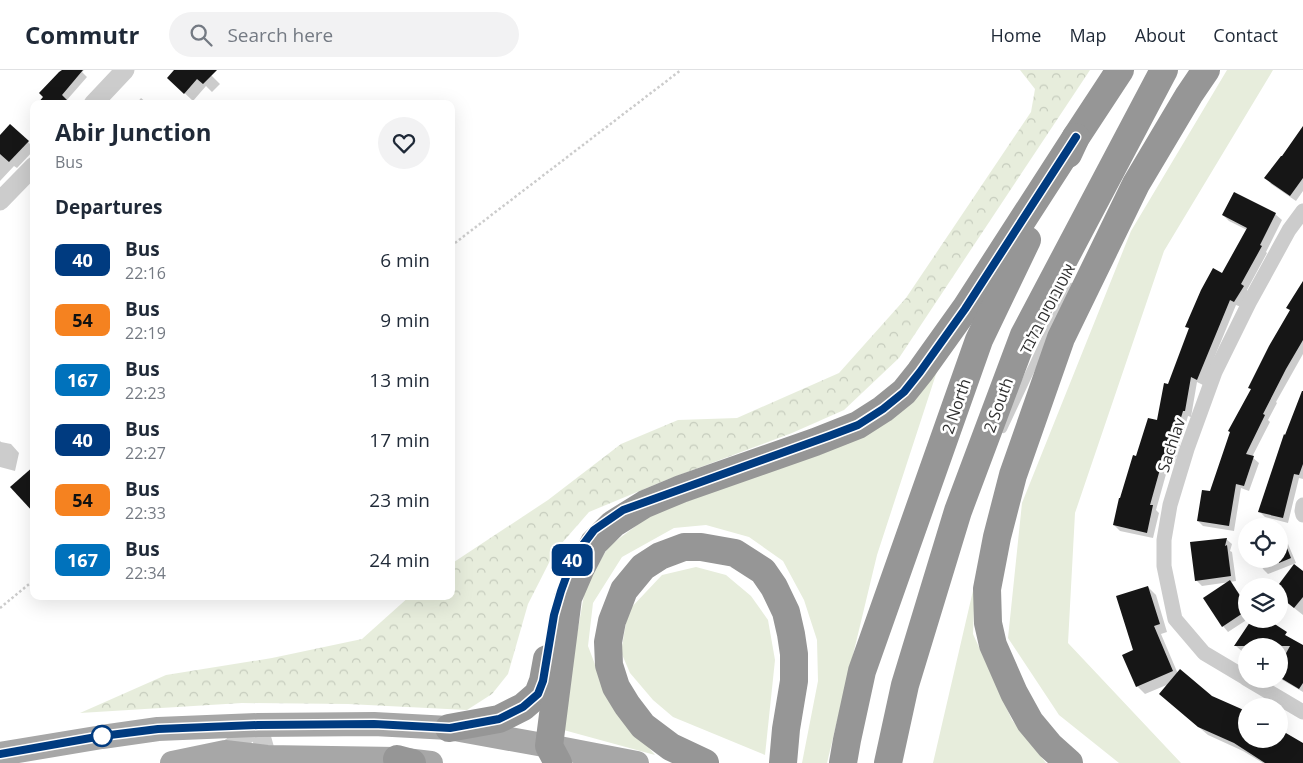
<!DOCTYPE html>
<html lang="en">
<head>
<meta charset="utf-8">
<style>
	:root { --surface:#fff; --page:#f2f2f3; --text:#1f2937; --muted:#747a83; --line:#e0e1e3 }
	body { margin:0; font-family:"Open Sans",Heebo,sans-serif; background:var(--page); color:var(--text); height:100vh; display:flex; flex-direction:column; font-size:19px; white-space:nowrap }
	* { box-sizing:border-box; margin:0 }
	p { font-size:16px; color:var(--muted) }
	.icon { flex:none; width:28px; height:28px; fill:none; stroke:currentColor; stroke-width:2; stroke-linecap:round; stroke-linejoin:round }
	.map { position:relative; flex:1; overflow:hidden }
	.details { position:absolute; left:30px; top:30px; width:425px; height:500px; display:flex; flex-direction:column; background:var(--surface); border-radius:10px; box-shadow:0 5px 20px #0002 }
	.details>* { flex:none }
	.badge { padding:0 10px; border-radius:8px; font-size:18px; line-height:32px }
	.buttons { position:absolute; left:1238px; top:448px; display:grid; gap:10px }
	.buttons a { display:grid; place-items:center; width:50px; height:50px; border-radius:50%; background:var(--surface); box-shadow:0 5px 20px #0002; font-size:25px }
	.map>.badge { position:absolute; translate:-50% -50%; box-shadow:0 0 0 2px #fff }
	h2 { padding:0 25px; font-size:19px; line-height:45px }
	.round { display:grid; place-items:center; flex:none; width:52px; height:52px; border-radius:26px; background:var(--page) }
	.headline { display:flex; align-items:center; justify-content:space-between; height:85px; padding:0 25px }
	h1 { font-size:24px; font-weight:700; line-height:38px }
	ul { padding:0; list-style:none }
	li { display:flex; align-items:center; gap:15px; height:60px; padding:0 25px }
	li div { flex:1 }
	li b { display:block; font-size:19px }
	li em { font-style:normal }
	li .badge { min-width:55px; font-weight:700; text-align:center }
	header { display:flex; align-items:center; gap:30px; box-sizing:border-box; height:70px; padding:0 25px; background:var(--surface); border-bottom:1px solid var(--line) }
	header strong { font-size:24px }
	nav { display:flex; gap:28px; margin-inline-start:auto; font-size:18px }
	.search { width:350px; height:45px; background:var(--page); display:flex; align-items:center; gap:12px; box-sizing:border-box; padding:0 18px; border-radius:28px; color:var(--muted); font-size:19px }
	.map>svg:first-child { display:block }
	.grass { fill:#e7eddc }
	.forest { fill:url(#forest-crowns) }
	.shadow { fill:#0003 }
	.building { fill:#161616 }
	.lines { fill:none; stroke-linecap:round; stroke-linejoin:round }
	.path { stroke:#ccc; stroke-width:2.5; stroke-dasharray:2.5 2.5; stroke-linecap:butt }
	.service { stroke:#ccc; stroke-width:8 }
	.minor { stroke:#ccc; stroke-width:15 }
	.tertiary { stroke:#ccc; stroke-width:19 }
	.primary { stroke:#a7a7a7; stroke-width:24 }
	.motorway { stroke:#969696; stroke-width:28 }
	.line-casing { stroke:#fff; stroke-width:11 }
	.line { stroke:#003b80; stroke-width:8 }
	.stop-dot { fill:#fff; stroke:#003b80; stroke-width:2.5 }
	.labels { text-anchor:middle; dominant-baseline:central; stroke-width:5; stroke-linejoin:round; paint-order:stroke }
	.street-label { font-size:16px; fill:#2f2f2f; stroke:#fff }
</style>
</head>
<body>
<header>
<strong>Commutr</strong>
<div class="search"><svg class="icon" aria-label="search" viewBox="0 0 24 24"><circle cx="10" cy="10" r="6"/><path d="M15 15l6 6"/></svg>Search here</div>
<nav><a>Home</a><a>Map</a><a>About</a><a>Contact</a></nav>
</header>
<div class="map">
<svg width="1303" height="693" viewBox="0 0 1303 693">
	<defs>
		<pattern id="forest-crowns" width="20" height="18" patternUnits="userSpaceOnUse" patternTransform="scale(1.25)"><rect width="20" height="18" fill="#e7eddc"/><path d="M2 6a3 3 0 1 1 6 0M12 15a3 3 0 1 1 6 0" fill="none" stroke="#c6ccbd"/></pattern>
	</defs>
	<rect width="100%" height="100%" fill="#fff"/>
	<g class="grass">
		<polygon points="1227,0 1273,0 1164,181 1075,443 1068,573 1181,693 1119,693 1059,645 1008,568 1022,433 1131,161"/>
		<polygon points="939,295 877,485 827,693 802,693 818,611 817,570 804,530 783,491 749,467 706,455 674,458 622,487 593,533 588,576 608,629 655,685 560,659 586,514 609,476 652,444 795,392"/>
		<polygon points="696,497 726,505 751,526 768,550 775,590 765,685 673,647 653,630 630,603 621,582 628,541 662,505"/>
		<polygon points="975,512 973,564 1012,650 1046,693 933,693"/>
	</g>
	<polygon class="forest" points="1020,0 1090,0 899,288 844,340 792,363 666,410 589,442 555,481 528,534 508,604 492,624 467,640 348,634 242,633 80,643 166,605 272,588 362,569 410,526 451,526 451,494 548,430 621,374 678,350 737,348 839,303 906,228 1031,42 1035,19"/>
	<g class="shadow">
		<polygon points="65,0 84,0 82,2 87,7 66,31 39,34"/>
		<polygon points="176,0 206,0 220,14 212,22 206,16 193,31 177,16"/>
		<polygon points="141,28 148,34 136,34"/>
		<polygon points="1303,58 1303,121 1296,131 1271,114 1266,108 1282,88"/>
		<polygon points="0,67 28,72 34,78 34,80 17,98 14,96 0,111"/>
		<polygon points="1234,123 1275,144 1282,150 1266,182 1267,183 1247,220 1249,223 1241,237 1236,235 1203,315 1197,312 1191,347 1188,346 1175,392 1170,390 1156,440 1159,443 1153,468 1120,461 1114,455 1137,388 1158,352 1169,315 1190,260 1187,256 1222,205 1247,160 1229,151 1223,145"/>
		<polygon points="1303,214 1303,284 1276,332 1277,333 1268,350 1270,352 1252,387 1259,393 1249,421 1241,418 1234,461 1203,456 1198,451 1211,423 1252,319"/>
		<polygon points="1303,328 1303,409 1299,408 1288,453 1265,447 1259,441"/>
		<polygon points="0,371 1,372 11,374 19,383 15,401 0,397"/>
		<polygon points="1279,457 1283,462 1296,493 1268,504 1263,499 1259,489 1279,489"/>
		<polygon points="1226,469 1232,474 1230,481 1232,482 1236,511 1230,512 1241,526 1238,530 1246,536 1246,549 1248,549 1228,562 1223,556 1230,512 1202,516 1196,510"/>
		<polygon points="1294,496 1303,503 1303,545 1279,526 1279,516"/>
		<polygon points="1148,517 1156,525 1167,562 1161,564 1178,604 1211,627 1246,643 1246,669 1279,669 1279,659 1303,674 1303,693 1263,693 1243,681 1208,665 1160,624 1169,614 1145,624 1137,616 1134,581"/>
		<polygon points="1254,549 1265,549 1303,580 1303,622 1279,608 1279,576 1246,576 1246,585 1236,576"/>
	</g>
	<g class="building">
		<polygon points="62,0 83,0 62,25 71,34 37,34 43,27 39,23 59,2"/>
		<polygon points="174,0 217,0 203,14 197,9 184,24 167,8"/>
		<polygon points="10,54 29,71 9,92 0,84 0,65"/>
		<polygon points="1303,56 1303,108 1290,126 1264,108 1281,86 1282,86"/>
		<polygon points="1234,122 1276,143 1260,175 1262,176 1241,214 1244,216 1234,232 1230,230 1197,310 1191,307 1185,341 1183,341 1169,387 1164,385 1150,435 1153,435 1147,463 1113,455 1119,428 1120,428 1133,385 1136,386 1148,348 1157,350 1164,313 1168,314 1189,258 1185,257 1201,220 1213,198 1222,203 1247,158 1222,145"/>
		<polygon points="1303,211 1303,270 1286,299 1263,344 1265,345 1246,384 1254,386 1244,416 1236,414 1229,456 1197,451 1202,420 1210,421 1230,362 1228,361 1251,319 1248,318 1269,276 1290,240 1286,238"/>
		<polygon points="1302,321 1303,321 1303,394 1299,405 1294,404 1283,448 1258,442 1284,364 1285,365"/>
		<polygon points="34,396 34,443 10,417"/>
		<polygon points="1279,458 1291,488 1279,493"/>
		<polygon points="1227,468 1225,476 1227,475 1231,506 1195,511 1190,472"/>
		<polygon points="1294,494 1303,501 1303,527 1294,538 1279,526 1279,514"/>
		<polygon points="1230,510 1246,535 1246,541 1222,557 1203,528"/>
		<polygon points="1148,516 1160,554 1154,556 1173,601 1136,617 1122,585 1133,580 1116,526"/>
		<polygon points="1252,549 1267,549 1287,562 1285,565 1303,575 1303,613 1299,619 1279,607 1279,596 1290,576 1234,576"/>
		<polygon points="1180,599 1212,626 1246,641 1246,669 1279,669 1279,659 1303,673 1303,693 1265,693 1234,673 1198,657 1159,624"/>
	</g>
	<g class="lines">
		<g class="path">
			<polyline points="451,176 681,0"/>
			<polyline points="0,538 34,510"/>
		</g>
		<polyline class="service" points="1003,359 1064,229 1072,217"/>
		<g class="minor">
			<polyline points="1303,435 1302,441 1303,445"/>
			<polyline points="1246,608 1204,583 1175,549 1164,496 1164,470 1170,435 1187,379 1215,302 1249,233 1289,160 1303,141"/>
			<polyline points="1247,609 1303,642"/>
		</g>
		<g class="tertiary">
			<polyline points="93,34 125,0"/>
			<polyline points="0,131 34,96"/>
			<polyline points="222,690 225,682 258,655 267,687 265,693"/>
		</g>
		<g class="primary">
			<polyline points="0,684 102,667 158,659 258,655 374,654 449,658 549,676 637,693"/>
			<polyline points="172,693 225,682 267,687 397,689 431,693"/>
		</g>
		<g class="motorway">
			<polyline points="1068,84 1076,67 1120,0"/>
			<polyline points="449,658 499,649 523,637 538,624 543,611 547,589"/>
			<polyline points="397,689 412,693"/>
			<polyline points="558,693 549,676 568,528 581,498 594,473 613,454 645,434 681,419 815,372 858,355 883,339 904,322 920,302 965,239 1076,67"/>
			<polyline points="705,693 671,677 643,656 627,635 616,617 609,595 608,572 612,551 624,520 643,497 660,486 684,477 701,477 735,483 763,501 774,517 786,542 791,564 794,584 794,611 786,659 783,693"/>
			<polyline points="843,693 847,670 862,601 979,270 1027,170"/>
			<polyline points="888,693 905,615 958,441 1024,265 1164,0"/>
			<polyline points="1069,693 1050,676 1030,652 1014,623 993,575 988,553 987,519 997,467 1013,405 1061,268 1136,114 1189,25 1206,0"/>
		</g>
	</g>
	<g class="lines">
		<g class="line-casing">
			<polyline id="line" points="0,684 102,666 158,659 258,655 374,654 450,658 499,649 523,637 538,624 543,611 554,545 561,521 573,488 594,460 623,440 829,366 858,355 883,339 904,322 920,302 965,239 1076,67"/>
		</g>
		<use href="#line" class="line"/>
	</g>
	<circle class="stop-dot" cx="102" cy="666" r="10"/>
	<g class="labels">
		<g class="street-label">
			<text transform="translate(1047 239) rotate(-62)">אוטובוסים בלבד</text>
			<text transform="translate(998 335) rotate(-70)">2 South</text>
			<text transform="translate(956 336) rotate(-71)">2 North</text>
			<text transform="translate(1171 375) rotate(-72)">Sachlav</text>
		</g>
	</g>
</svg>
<div class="buttons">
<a><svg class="icon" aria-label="locate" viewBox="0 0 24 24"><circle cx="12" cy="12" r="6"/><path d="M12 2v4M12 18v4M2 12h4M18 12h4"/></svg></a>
<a><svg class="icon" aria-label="layers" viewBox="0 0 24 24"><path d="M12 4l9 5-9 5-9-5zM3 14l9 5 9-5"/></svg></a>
<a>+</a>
<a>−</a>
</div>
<b class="badge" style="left:572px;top:490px;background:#003b80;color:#fff">40</b>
<section class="details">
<div class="headline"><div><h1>Abir Junction</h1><p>Bus</p></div><a class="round"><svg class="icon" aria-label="heart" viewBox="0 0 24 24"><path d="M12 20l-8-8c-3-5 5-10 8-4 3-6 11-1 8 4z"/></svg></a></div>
<h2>Departures</h2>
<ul>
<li><span class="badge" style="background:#003b80;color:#fff">40</span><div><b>Bus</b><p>22:16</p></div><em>6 min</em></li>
<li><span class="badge" style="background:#f58220;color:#111">54</span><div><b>Bus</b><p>22:19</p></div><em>9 min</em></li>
<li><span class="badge" style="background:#0072bc;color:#fff">167</span><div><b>Bus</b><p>22:23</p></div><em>13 min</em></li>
<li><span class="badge" style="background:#003b80;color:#fff">40</span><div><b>Bus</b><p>22:27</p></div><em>17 min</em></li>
<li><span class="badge" style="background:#f58220;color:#111">54</span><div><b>Bus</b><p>22:33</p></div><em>23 min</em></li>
<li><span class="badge" style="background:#0072bc;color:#fff">167</span><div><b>Bus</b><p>22:34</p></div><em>24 min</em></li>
</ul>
</section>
</div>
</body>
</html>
